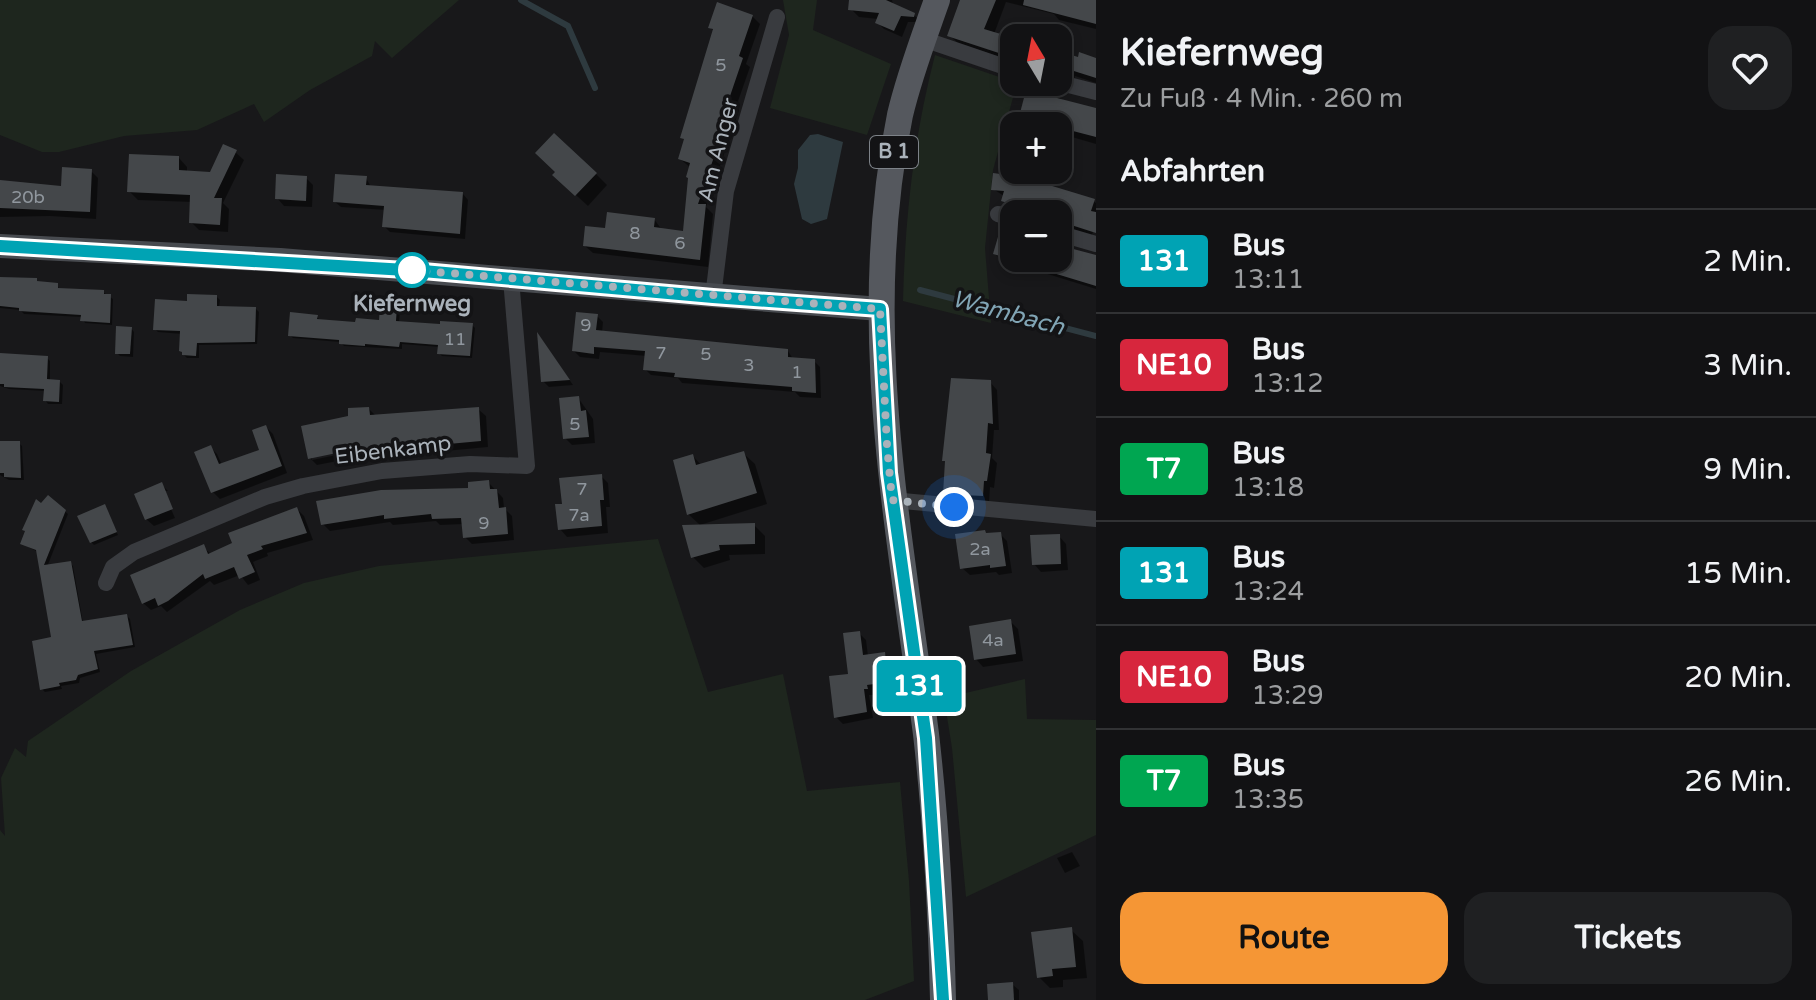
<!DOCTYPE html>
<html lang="de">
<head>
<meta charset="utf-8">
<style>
	:root { --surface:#121214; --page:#1f2022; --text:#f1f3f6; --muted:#9c9ea0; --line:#313234; --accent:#f59635 }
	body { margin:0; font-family:"Varela Round",sans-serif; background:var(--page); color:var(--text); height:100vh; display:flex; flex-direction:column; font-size:30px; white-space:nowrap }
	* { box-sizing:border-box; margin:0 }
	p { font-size:26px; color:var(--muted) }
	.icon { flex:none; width:44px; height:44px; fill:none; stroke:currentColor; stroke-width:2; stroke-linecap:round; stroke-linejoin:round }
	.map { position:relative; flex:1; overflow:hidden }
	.sheet { display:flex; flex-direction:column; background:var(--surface); width:720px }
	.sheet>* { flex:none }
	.badge { padding:0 16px; border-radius:6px; font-size:28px; line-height:52px }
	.needle { width:52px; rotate:350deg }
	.buttons { position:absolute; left:1000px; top:24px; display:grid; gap:16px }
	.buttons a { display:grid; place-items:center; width:72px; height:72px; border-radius:16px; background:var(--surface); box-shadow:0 4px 12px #0003,0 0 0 2px var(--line); font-size:40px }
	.you { position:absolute; width:40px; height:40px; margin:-20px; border:6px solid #fff; border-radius:50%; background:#1a73e8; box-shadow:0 0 0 12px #1a73e833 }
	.map>.badge { position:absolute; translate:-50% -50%; box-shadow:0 0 0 4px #fff }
	h2 { padding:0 24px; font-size:30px; line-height:72px }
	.round { display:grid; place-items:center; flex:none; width:84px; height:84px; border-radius:24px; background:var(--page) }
	.headline { display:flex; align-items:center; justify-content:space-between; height:136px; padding:0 24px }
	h1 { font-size:38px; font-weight:700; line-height:60px }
	.action { display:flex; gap:16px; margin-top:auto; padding:16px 24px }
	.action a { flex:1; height:92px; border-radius:24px; background:var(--accent); color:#111; font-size:32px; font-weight:700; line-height:92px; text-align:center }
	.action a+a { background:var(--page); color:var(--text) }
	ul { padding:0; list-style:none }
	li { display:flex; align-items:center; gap:24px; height:104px; padding:0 24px; border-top:2px solid var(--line) }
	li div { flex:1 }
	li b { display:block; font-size:30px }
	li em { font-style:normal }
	li .badge { min-width:88px; font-weight:700; text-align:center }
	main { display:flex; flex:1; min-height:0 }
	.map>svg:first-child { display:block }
	.green { fill:#1e261e }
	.water { fill:#2e3a3f }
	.shadow { fill:#0007; fill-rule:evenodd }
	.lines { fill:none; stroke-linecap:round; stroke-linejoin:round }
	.stream { stroke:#2e3a3f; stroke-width:6 }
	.building { fill:#44474a }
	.street { stroke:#393b3f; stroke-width:16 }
	.secondary { stroke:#474a4f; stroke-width:24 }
	.primary { stroke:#55585e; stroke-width:26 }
	.line-casing { stroke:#fff; stroke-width:18 }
	.line { stroke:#00a3b4; stroke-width:12 }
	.walk { stroke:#aab2ba; stroke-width:8; stroke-dasharray:0 14.4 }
	.stop-dot { fill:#fff; stroke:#00a3b4; stroke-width:4 }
	.labels { text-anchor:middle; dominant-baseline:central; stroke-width:7; stroke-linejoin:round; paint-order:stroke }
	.number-label { font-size:18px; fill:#90979e }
	.shield { fill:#131315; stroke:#7d8288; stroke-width:2 }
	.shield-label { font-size:20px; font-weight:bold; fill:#aab2ba }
	.street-label { font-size:22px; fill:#aab2ba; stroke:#131315 }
	.stop-label { font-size:22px; font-weight:bold; fill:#aab2ba; stroke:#131315 }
	.water-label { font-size:24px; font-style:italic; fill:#81a5b5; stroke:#131315 }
</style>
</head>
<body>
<main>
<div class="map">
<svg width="1096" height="1000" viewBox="0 0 1096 1000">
	<rect width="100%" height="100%" fill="#18181a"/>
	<g class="green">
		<polygon points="0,0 459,0 392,58 375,41 372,56 310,90 264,122 254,104 197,130 124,136 59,152 42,152 0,135"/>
		<polygon points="783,0 817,0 813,30 891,64 867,135 770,108 789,35"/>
		<path d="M 935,55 L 1017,83 L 993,170 L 985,248 L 991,323 L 903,301 C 905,217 914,136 935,55 Z"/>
		<polygon points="658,539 708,692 783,674 807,791 900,782 909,881 914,981 865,1000 0,1000 0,830 5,836 1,778 15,748 26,757 28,741 131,671 240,610 304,583 379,566"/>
		<polygon points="1025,679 1027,719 1096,720 1096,835 966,897 952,748 944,698"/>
	</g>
	<polygon class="water" points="818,134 843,142 827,219 811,224 802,219 794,184 798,168 798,150 810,135"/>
	<g class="shadow">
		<polygon points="853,0 892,0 893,5 914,15 921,22 908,22 902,37 884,29 877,22 878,19 859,17 852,10"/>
		<polygon points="974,0 1096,0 1096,29 1059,20 1054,14 1006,2 994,34 1014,40 1014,62 958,43 949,35"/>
		<polygon points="752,16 760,24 746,64 750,67 736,107 739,110 706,207 713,214 708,267 593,253 585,246 654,219 662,230 685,233 691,168 680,159 686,141 682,137 714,31 710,27"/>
		<polygon points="1058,53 1079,59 1096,60 1096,83 1075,76 1074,80 1057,83 1054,94 1064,101 1096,110 1096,144 1058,133 1058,126 1030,125 1022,116 1030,82 1058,82"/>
		<polygon points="235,152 244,160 223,203 229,209 228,232 199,230 191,222 192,202 138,200 129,191 179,158 187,167 187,173 211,174"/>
		<polygon points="91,171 98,178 96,219 50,216 0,217 0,182 63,188"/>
		<polygon points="557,172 596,174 607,185 588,206 566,186"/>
		<polygon points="306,178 313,185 312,207 284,206 277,198"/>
		<polygon points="366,178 371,187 463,194 468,200 465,239 390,232 384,226 386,210 341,207 335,202"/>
		<polygon points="993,189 1093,201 1096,203 1096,221 1092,235 1058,231 1058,214 1025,214 1010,207 1003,200 1004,196"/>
		<polygon points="1010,231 1014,231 1014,258 1058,258 1058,247 1096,258 1096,289 1002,260 995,254"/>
		<polygon points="0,277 57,284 60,291 103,292 113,299 112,325 85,323 82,317 24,314 20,310 0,308"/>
		<polygon points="217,297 220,300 219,308 256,309 259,312 257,344 199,345 199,358 187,358 184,355 182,334 158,332 155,329 189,303"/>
		<polygon points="397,308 400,311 399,323 472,325 475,328 472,358 442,356 439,353 440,347 402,344 402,349 344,346 340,342 293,338 290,335 317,317 321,321 357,324 381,322"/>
		<polygon points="597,316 603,322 602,333 788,351 793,359 814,361 820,367 821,398 800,397 795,392 682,383 678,378 651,375 645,369 647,356 600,352 599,359 580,357 574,351"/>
		<polygon points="131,328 134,332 133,357 120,356 117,353"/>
		<polygon points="540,337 542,340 573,385 549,387 543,381"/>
		<polygon points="0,355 47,358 50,361 50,381 60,382 63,385 62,404 48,404 45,400 46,391 9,389 0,386"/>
		<polygon points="990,382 997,390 999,430 994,430 992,458 997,463 994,488 990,487 989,503 952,500 945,493"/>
		<polygon points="579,399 593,419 595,443 572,445 565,438"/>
		<path d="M 369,409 L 377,417 L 478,409 L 486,416 L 488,447 L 360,459 L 358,457 L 317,465 L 310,458 L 351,418 ZM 360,447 L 361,450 L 312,460 L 312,456 Z"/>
		<polygon points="266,427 273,434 287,473 220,499 213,492 210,447 217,454 222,465 261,451"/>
		<polygon points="0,443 19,443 22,446 24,480 9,480 0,475"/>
		<polygon points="743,453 755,464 767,504 700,525 688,514 693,456 702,466"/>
		<polygon points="601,476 608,483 610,507 606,507 608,533 567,537 560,529 564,506"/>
		<polygon points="488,482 503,498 504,508 512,516 514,540 472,544 465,537 464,524 440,525 436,521 393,525 390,522 330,531 323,524 471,490"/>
		<polygon points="162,485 168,491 163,491 175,518 154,526 146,519"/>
		<polygon points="49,498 68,514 47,567 70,563 73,566 83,623 127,616 130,619 135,647 96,654 100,672 80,678 79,683 61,686 62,689 45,692 42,689 54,639 38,552 23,544 42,506"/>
		<polygon points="104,506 118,535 94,545 91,542"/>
		<polygon points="297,509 304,516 313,540 267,553 268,556 253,562 260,580 248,585 240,575 214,585 210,581 167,612 161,606 151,610 143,603 203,547 211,554 235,544"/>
		<polygon points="754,525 765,536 765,554 729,555 730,560 704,568 693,557"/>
		<polygon points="1000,534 1007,541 1012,573 999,575 996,572 970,575 962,568"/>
		<polygon points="1059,536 1066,544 1068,570 1041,572 1034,564"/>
		<polygon points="1011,622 1018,629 1023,661 983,667 976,659"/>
		<polygon points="859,633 866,640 868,656 885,654 891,661 895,689 873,691 873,695 869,695 873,718 843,724 836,717 850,676"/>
		<polygon points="1072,852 1080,866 1065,873 1057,858"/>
		<polygon points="1071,930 1083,941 1087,978 1063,980 1063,987 1050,988 1039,977"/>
		<polygon points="1012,984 1019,990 1019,1000 989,1000"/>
	</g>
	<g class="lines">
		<g class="stream">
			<polyline points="521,0 568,26 595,88"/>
			<polyline points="920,290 1096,336"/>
		</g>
	</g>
	<g class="building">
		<polygon points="849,0 886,0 915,13 914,17 901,16 894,31 875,23 879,13 848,10"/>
		<polygon points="960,0 996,0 984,29 1014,38 1014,58 947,36"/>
		<polygon points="1024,0 1096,0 1096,24 1023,5"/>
		<polygon points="717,2 753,15 739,56 743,58 729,99 733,101 698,204 706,204 700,260 583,246 585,226 605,228 607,212 655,218 654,227 683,231 688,178 686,177 690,163 678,159 684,139 680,138 713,29 708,28"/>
		<polygon points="1058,51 1078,57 1079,52 1096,58 1096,78 1058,66"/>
		<polygon points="1026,90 1096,108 1096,137 1019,117"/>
		<polygon points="554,133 597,173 575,196 552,175 555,172 535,153"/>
		<polygon points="223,144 237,150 214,198 222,198 220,225 189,223 190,195 127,192 129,154 179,156 179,170 210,172"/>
		<polygon points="62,167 92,169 90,212 0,208 0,180 61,186"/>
		<polygon points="993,173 1008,175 1009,173 1095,199 1091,211 1096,212 1096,233 1068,224 1058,219 1058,214 1044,214 1001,201 1004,191 991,190"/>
		<polygon points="276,174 307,176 306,201 275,199"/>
		<polygon points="335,174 367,176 366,185 463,192 460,234 382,227 384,206 333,202"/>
		<polygon points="1000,230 1014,234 1014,260 993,254"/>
		<polygon points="1062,246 1096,255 1096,286 1017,262 1018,258 1058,258"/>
		<polygon points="0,277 37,278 37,281 58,283 58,288 104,290 104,294 111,294 110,323 80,321 81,315 19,311 19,308 0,306"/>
		<polygon points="187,294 217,295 217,306 256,307 255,342 197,343 196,356 182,355 182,352 179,351 180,331 153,330 155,299 187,301"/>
		<polygon points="380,304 397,306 396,321 440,324 440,321 473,323 470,356 437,354 438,345 400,342 399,347 365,344 365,346 339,344 339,340 288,336 290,312 318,315 317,319 355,322 356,318 379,320"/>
		<polygon points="576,312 598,314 596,330 788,349 788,357 815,359 816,393 792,391 792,387 674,377 675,373 643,370 645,351 594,347 594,354 572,351"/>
		<polygon points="116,326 132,327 130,354 115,354"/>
		<polygon points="537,332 570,380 541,382"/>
		<polygon points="0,353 48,356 47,379 60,380 59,402 43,401 44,389 4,387 4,384 0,384"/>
		<polygon points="951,378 991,380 993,424 988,423 986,453 991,454 987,481 984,481 983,496 943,494 945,461 942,461"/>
		<polygon points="579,396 581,411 586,410 589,437 563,439 559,398"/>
		<polygon points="369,407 370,415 479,407 481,441 351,453 351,450 308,459 301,426 348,416 348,408"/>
		<polygon points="266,425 282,466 211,493 194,452 211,445 219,464 259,450 252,430"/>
		<polygon points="0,441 20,441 21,478 4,477 4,473 0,473"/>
		<polygon points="744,451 757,493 687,515 673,460 693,454 696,465"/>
		<polygon points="602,474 604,500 600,500 602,526 558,530 555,504 562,504 559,478"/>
		<polygon points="489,480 490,489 497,489 499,508 506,507 508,534 463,538 461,518 432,519 431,514 384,519 384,515 321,525 316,501 381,490 468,488 468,482"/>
		<polygon points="162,482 173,509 145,520 134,494"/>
		<polygon points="48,495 66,510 44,565 71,561 82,621 127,614 133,645 94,651 98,669 78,675 76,680 59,683 60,686 40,690 32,641 51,637 36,550 20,544 25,531 22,530 36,499 41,503"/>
		<polygon points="105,504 117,532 90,543 77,516"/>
		<polygon points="297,507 307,533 261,546 263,549 247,555 255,572 239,579 234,567 205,579 203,574 168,601 158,606 155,598 142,604 130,575 204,544 208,554 232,543 228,533"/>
		<polygon points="755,523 755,544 719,545 720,550 691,558 682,525"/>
		<polygon points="985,530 986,533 1001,532 1006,566 990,568 990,565 960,569 955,534"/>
		<polygon points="1060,534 1061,564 1032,565 1030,535"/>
		<polygon points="1011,619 1016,654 974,660 969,626"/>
		<polygon points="860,631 863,655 885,652 889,682 867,685 868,689 864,689 867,712 834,718 829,676 848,674 843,633"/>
		<polygon points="1072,927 1076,967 1052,969 1053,976 1037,978 1031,932"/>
		<polygon points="1013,982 1014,1000 988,1000 987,984"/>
	</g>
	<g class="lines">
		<g class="street">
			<polyline points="923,39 1014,70"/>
			<polyline points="1057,82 1096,92"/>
			<polyline points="998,214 1014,219"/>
			<polyline points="1058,233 1096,244"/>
			<polyline points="713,297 726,191 777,17"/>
			<polyline points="892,500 1096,519"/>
			<polyline points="106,583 113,567 134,552 265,497 303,486 382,471 470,464 527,466 511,279"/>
		</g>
		<polyline class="secondary" points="0,246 280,260 880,309"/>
		<path class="primary" d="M 937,0 C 924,37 909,76 900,115 C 857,326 899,525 926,734 C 936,821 941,913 943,1000"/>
	</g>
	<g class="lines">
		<g class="line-casing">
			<polyline id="line" points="0,246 423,271 713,297 880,309 889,473 926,738 943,1000"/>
		</g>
		<use href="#line" class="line"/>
		<polyline class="walk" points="412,270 880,309 887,445 892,500 954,507"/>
	</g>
	<circle class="stop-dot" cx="412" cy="270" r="16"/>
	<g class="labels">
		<g class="number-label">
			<text x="721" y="65">5</text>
			<text x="28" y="197">20b</text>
			<text x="635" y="233">8</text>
			<text x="680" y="243">6</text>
			<text x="586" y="325">9</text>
			<text x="455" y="339">11</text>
			<text x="661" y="353">7</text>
			<text x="706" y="354">5</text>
			<text x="749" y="365">3</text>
			<text x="797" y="372">1</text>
			<text x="575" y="424">5</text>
			<text x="582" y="489">7</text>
			<text x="579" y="515">7a</text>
			<text x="484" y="523">9</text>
			<text x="980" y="549">2a</text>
			<text x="993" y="640">4a</text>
		</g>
		<rect class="shield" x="870" y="136" width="48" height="32" rx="6"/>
		<g class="shield-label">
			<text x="894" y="152">B 1</text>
		</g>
		<g class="street-label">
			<text transform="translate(718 150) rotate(-76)">Am Anger</text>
			<text transform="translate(393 450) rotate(-7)">Eibenkamp</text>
		</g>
		<g class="stop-label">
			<text x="412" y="304">Kiefernweg</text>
		</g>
		<g class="water-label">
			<text transform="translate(1008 313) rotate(15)">Wambach</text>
		</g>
	</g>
</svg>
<div class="buttons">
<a><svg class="needle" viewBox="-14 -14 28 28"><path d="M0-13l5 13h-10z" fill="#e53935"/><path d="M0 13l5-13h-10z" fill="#9c9ea0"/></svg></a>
<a>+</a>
<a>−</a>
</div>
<div class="you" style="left:954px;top:507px"></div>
<b class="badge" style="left:919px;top:686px;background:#00a3b4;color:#fff">131</b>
</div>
<section class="sheet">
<div class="headline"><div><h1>Kiefernweg</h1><p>Zu Fuß · 4 Min. · 260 m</p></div><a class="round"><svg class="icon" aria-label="heart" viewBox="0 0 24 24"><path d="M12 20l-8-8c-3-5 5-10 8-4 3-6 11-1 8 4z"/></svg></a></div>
<h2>Abfahrten</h2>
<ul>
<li><span class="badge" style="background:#00a3b4;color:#fff">131</span><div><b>Bus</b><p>13:11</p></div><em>2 Min.</em></li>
<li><span class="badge" style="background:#d7263d;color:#fff">NE10</span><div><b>Bus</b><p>13:12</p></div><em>3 Min.</em></li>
<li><span class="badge" style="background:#00a651;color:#fff">T7</span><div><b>Bus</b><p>13:18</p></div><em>9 Min.</em></li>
<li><span class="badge" style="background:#00a3b4;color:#fff">131</span><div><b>Bus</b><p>13:24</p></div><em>15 Min.</em></li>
<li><span class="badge" style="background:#d7263d;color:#fff">NE10</span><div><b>Bus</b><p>13:29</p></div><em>20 Min.</em></li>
<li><span class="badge" style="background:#00a651;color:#fff">T7</span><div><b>Bus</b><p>13:35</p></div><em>26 Min.</em></li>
</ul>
<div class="action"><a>Route</a><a>Tickets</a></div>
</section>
</main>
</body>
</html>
